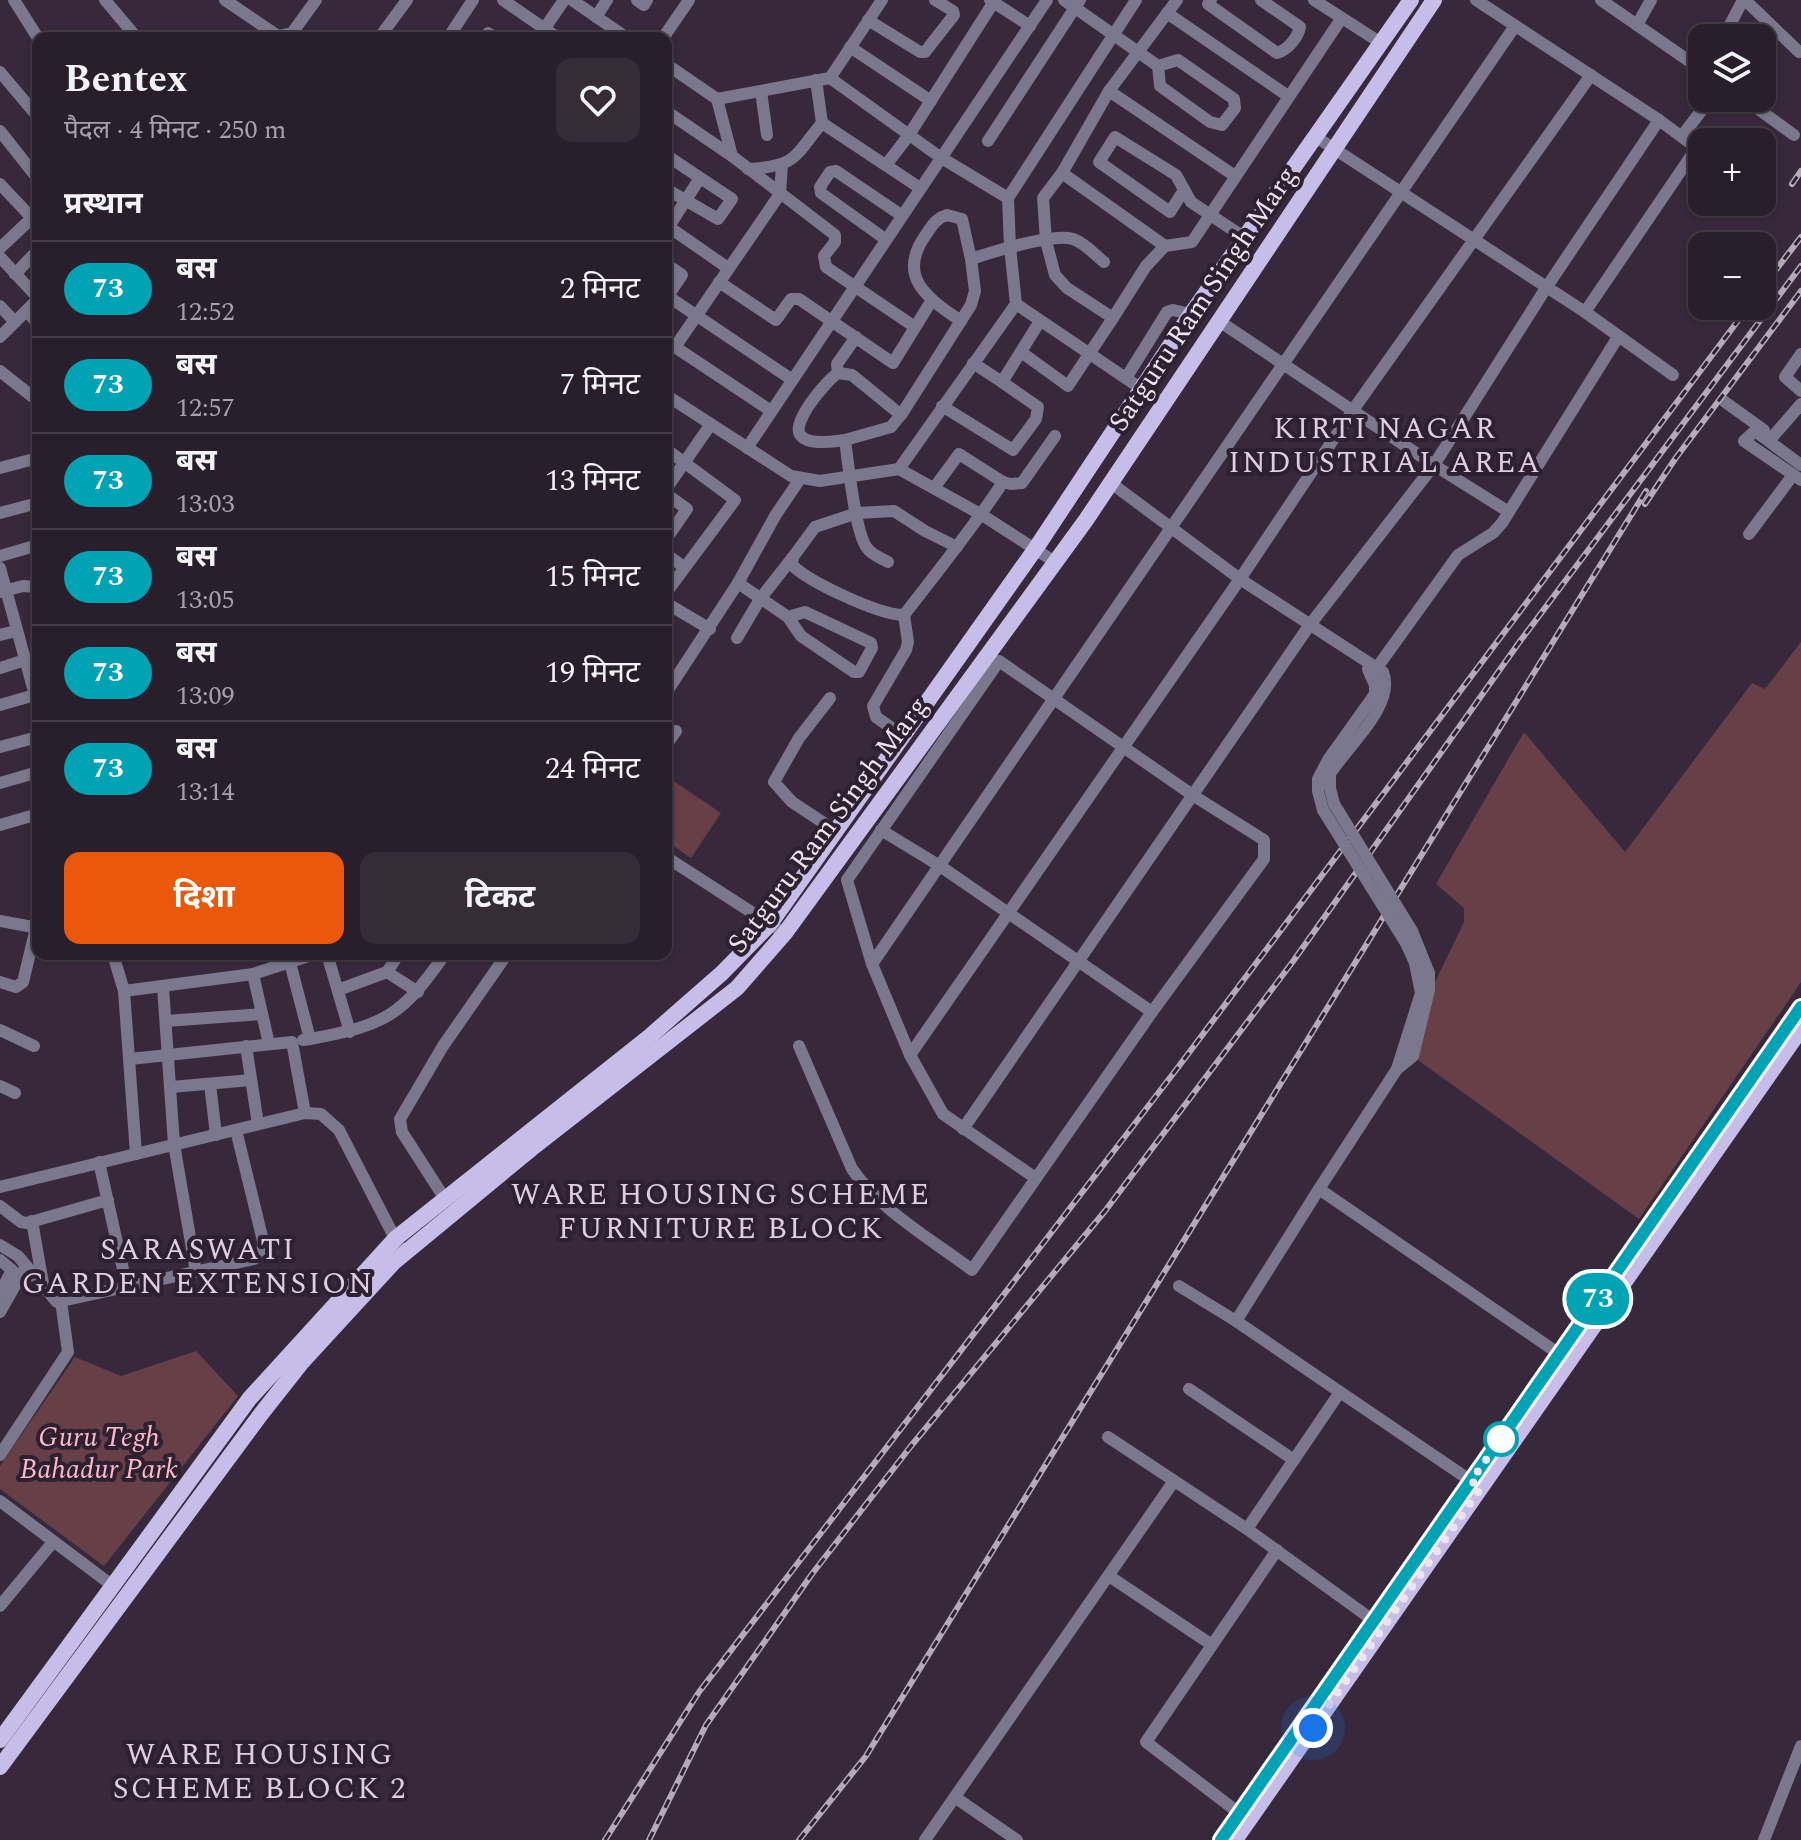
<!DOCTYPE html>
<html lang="hi">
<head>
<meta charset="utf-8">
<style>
	:root { --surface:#291f2c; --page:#352c38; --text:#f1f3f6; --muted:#a5a2a9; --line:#453d48; --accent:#ea580c }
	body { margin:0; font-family:Spectral,"Noto Sans Devanagari",serif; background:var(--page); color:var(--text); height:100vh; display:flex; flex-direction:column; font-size:30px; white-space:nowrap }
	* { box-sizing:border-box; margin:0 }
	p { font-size:26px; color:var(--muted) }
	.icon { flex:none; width:44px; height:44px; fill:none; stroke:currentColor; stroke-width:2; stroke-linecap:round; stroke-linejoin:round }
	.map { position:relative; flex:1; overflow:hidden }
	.details { position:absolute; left:32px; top:32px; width:640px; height:928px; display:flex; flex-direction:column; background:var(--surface); border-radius:16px; box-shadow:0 2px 6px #0004,0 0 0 2px var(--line) }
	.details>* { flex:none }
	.badge { padding:0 16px; border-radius:26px; font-size:28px; line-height:52px }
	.tools { position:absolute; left:1688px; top:24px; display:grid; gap:16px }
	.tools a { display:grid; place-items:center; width:88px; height:88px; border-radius:16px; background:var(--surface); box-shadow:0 2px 6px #0004,0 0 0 2px var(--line); font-size:40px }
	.you { position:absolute; width:40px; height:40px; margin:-20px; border:6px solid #fff; border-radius:50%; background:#1a73e8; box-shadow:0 0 0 12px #1a73e833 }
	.map>.badge { position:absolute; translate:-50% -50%; box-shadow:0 0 0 4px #fff }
	h2 { padding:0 32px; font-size:30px; line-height:72px }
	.round { display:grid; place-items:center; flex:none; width:84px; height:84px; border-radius:16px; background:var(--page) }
	.head { display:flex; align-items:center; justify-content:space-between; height:136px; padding:0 32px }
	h1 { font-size:38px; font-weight:700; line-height:60px }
	.cta { display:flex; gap:16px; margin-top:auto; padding:16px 32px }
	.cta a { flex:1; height:92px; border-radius:16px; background:var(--accent); color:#fff; font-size:32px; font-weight:700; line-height:92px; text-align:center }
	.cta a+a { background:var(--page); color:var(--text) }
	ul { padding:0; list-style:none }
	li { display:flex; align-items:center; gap:24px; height:96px; padding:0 32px; border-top:2px solid var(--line) }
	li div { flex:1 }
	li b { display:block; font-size:30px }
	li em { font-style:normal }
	li .badge { min-width:88px; font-weight:700; text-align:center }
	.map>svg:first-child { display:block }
	.green { fill:#673f47 }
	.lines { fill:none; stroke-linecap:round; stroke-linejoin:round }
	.minor { stroke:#7b778c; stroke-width:12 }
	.major { stroke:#c6bee9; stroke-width:16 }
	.rail-casing { stroke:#b5abb8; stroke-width:6 }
	.rail { stroke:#2d2031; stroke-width:3; stroke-dasharray:9; stroke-linecap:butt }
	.minor-bridge { stroke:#7b778c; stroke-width:12 }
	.line-casing { stroke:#fff; stroke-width:18 }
	.line { stroke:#00a3b4; stroke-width:12 }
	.walk { stroke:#ede4ef; stroke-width:8; stroke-dasharray:0 14.4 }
	.stop-dot { fill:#fff; stroke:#00a3b4; stroke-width:4 }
	.labels { text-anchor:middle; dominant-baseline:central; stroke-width:8; stroke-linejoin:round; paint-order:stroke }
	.street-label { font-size:28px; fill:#ede4ef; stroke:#2d2031 }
	.park-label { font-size:28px; font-style:italic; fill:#fdb9c6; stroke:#2d2031 }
	.neighbourhood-label { font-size:30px; letter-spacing:2px; fill:#dfcde4; stroke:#2d2031 }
</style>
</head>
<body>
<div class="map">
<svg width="1801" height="1840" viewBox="0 0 1801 1840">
	<rect width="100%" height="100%" fill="#37293b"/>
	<g class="green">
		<polygon points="1801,642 1801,982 1639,1219 1415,1058 1436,980 1464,922 1464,908 1436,884 1524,732 1625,852 1752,683 1765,689"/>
		<polygon points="666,776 721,813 691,858 666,841"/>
		<polygon points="196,1351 238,1396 104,1566 0,1489 0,1466 75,1357 121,1376"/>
	</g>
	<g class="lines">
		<g class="minor">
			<polyline points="14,0 38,38"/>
			<polyline points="105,0 137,38"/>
			<polyline points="225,0 278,36 292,33 316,0"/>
			<polyline points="503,0 558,38"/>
			<polyline points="572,0 627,38"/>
			<polyline points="637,0 644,5 647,0"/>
			<polyline points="990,0 1030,26"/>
			<polyline points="1064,0 1158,66 1160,86 1210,122 1222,125 1235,108 1234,99 1178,60 1158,66"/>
			<path d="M 1211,0 L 1208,4 L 1277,53 C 1288,50 1298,37 1300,27 L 1261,0"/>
			<polyline points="1314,0 1381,43"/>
			<polyline points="1601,0 1702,70"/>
			<polyline points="1745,0 1799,52"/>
			<polyline points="1167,13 1288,96"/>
			<polyline points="596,17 607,0"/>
			<polyline points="868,20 920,52 925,52 954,15 953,11 935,0"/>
			<polyline points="1637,25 1651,0"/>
			<polyline points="379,38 407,0"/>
			<polyline points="448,38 473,0"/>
			<polyline points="485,38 488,33 496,38"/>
			<polyline points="538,38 564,0"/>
			<polyline points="663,38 689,0"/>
			<polyline points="1723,38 1743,0"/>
			<polyline points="850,47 931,101"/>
			<polyline points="666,64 717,99 830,78 882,0"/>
			<polyline points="0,72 38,117"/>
			<polyline points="830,78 940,157 1008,198 1010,247 1016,304 899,469"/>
			<polyline points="816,80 822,123"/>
			<polyline points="761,91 767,135"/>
			<polyline points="1109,91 1235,176"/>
			<polyline points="1743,98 1794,135"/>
			<polyline points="717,99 732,156 835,235 835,242 824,256 826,267 915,327"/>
			<polyline points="666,111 732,156"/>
			<polyline points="0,131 38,179"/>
			<polyline points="1682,136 1711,98"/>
			<polyline points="1316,137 1585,312 1693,153 1694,146 1659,120 1476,0"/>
			<polyline points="988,141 1080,0"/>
			<polyline points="666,155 732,199 718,219 666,189"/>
			<polyline points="886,165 909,135 995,0"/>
			<path d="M 748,169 C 797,166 793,158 822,123 L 920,188"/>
			<polyline points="1062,173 1165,246 1192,242 1341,19"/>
			<polyline points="0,184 32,218 0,248"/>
			<polyline points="1184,190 1170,212 1099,162 1115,137 1176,175 1191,202 1245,238"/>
			<polyline points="1008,198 1136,0"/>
			<polyline points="666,225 728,268"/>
			<polyline points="666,231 700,178"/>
			<polyline points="885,239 821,193 820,187 830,172 836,171 901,215"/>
			<polyline points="1165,246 1146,266 1113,318 1067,288 1055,275 1046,241 1043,198 1062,173 1109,91 1177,0"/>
			<polyline points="0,257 38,298"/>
			<polyline points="666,264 682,275 668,296"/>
			<polyline points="15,274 38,250"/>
			<polyline points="719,282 776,320 791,299 799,299 893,363 932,300"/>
			<polyline points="666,295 791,379"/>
			<polyline points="1016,304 1164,404"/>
			<polyline points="0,306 15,322"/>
			<polyline points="27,311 38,324"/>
			<polyline points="1585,312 1673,375"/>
			<path d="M 961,321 C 929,299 896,278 925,236 C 931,227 936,218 947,215 L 962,219 L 971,259"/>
			<polyline points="1219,321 1434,465 1509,512"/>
			<polyline points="0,337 38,299"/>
			<polyline points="666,341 771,411"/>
			<polyline points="675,347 780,194 782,164"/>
			<polyline points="1021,352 1068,386 1113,318"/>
			<polyline points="1801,354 1785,377 1801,391"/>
			<polyline points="973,363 1002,382"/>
			<polyline points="0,371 38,401"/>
			<polyline points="838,373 837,364 856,337"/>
			<polyline points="1126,378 1167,312 1173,310 1191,314"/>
			<polyline points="666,395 791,476 820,481 899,469 982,515 1055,562"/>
			<polyline points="1725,402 1764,430"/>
			<polyline points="942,406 1013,450 1036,419 1038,407 1002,382 1040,321"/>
			<path d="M 845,440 C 834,441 810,446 801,436 C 789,424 827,380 838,373 L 852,375 L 901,415"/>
			<polyline points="1769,441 1801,404"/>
			<polyline points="747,448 1047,0"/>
			<polyline points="666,449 735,500 666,593"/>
			<polyline points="1801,465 1755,431 1744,441 1801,480"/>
			<polyline points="0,468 38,458"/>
			<path d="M 1111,483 L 1240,579 L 1383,672 C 1396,706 1347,746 1330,774 L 1330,788 L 1334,804"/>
			<polyline points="934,488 959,454 1003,482"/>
			<polyline points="666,489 711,424"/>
			<polyline points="666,494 687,509 666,539"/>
			<polyline points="0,513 38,503"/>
			<polyline points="1749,534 1793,475"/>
			<path d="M 957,547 L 925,531 L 894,511 L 857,513 L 815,527 L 793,557 L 792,565 C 809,582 879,615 904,615 C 938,571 973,528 1003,482 L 1011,484 L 1022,483 L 1055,436"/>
			<polyline points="666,554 684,567"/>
			<polyline points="0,556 38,545"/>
			<path d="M 888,562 C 881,558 872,555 867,548 C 855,533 848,461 845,440 L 891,427 L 903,412 L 971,305 L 975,291 L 971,259 C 992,252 1053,233 1073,239 C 1085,243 1094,254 1104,262"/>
			<polyline points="0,568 38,706"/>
			<polyline points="738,583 788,617 801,636 854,672 859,672 872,648 871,643 805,612 788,617"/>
			<polyline points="0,592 23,586 38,587"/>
			<polyline points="666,603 710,629"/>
			<polyline points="0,635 16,631"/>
			<polyline points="737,638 760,599 793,557"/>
			<polyline points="0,668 25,660"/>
			<polyline points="1371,676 1458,555 1493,533 1502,523 1618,337"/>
			<polyline points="666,693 738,583 775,516 800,479"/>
			<polyline points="830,698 799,738 774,782 792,802 836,831"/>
			<polyline points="0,705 35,695"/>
			<polyline points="903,736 876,717 873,706 906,650 908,642 904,615"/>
			<polyline points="666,745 676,731"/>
			<polyline points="0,747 38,737"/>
			<polyline points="0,783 38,772"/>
			<polyline points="1323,810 1318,791 1318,779 1328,760 1375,694 1375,685 1368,669"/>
			<polyline points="0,825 38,814"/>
			<polyline points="881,830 940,866 1152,1012"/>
			<polyline points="666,857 776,928"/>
			<polyline points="0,921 38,928"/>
			<polyline points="1412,931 1429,973 1429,990 1413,1056 1397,1069 1319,1189 1565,1358"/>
			<polyline points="113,954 124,991 136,1154"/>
			<polyline points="327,954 350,1032"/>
			<polyline points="288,955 310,1039 303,1040"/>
			<polyline points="872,964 1515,26"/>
			<polyline points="387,972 418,992"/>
			<polyline points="253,974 269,1044"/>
			<polyline points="0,982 16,987 23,982 36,928"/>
			<polyline points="163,987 174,1144 196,1272"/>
			<polyline points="338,990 387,972 399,954"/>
			<polyline points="124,991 253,974 315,954"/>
			<polyline points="166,1021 262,1014"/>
			<polyline points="0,1030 34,1046"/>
			<path d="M 310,1039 C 385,1025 401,1017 445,954"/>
			<polyline points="246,1046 258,1124"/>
			<path d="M 799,1046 L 852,1169 C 881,1211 931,1239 972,1270 L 1152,1012 L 1264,859 L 1264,840 L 1194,796 L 999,661 L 847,880 L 872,964 L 910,1055 L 943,1114 L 1034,1177"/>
			<polyline points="910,1055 1240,579 1353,410 1591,75"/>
			<polyline points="130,1059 292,1042 305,1113"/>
			<polyline points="1397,1069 1421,993 1415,963 1406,943"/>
			<polyline points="210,1084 216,1135"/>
			<polyline points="0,1086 15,1093"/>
			<polyline points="171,1087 251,1080"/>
			<polyline points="963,1129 1309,626 1434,465 1546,288 1659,120"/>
			<polyline points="99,1162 127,1287"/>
			<polyline points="0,1187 305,1113 321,1114 339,1130 399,1246"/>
			<polyline points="445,1199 402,1132 400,1119 443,1046 507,954"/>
			<polyline points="0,1206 21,1222 27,1223 108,1200"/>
			<polyline points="32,1221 44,1289"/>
			<polyline points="0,1245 18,1256 57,1302 254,1259 261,1254 264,1245 236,1130"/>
			<polyline points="0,1260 12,1270 0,1293"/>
			<polyline points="1179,1286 1236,1321 1319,1189"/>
			<polyline points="0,1312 25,1268"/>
			<polyline points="1189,1389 1294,1460"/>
			<polyline points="1340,1392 1477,1485"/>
			<polyline points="1108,1437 1247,1529 1340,1392 1236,1321"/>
			<polyline points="0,1455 68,1352 61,1301"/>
			<polyline points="0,1501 113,1586"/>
			<polyline points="1247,1529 1374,1621"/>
			<polyline points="1109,1576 1212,1645"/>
			<polyline points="0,1606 53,1542"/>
			<polyline points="956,1798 1017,1840"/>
			<polyline points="1239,1813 1146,1742 1277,1550"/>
			<polyline points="925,1840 1174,1481"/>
			<polyline points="1764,1840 1801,1746"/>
		</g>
		<g class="major">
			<polyline points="0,1740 250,1398 396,1238 649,1037 722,973 770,924 1036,548 1191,314 1411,0"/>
			<polyline points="0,1767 261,1414 302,1362 394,1262 531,1149 737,988 785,933 1086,520 1434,0"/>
			<polyline points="1221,1840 1801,1007"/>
			<polyline points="1235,1840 1801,1029"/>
		</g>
		<g class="rail-casing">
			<g id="rail">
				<polyline points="1792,184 1801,171"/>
				<polyline points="1762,288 1801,237"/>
				<polyline points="1645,504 1675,459 1801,291"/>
				<polyline points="605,1840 699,1692 1179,1066 1749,306"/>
				<polyline points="649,1840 706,1725 812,1574 911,1446 1105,1211 1294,960 1518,644 1801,266"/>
				<polyline points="799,1840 866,1756 1646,491"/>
			</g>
		</g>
		<use href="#rail" class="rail"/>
		<g class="minor-bridge">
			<polyline points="1334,804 1412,931"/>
			<polyline points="1323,810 1406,943"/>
		</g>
	</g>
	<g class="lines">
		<g class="line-casing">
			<polyline id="line" points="1221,1840 1801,1007"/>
		</g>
		<use href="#line" class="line"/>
		<polyline class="walk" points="1313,1728 1481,1488 1471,1481 1501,1439"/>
	</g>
	<circle class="stop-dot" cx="1501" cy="1439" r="16"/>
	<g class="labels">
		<g class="street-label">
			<text transform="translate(1203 299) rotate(-56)">Satguru Ram Singh Marg</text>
			<text transform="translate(828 825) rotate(-53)">Satguru Ram Singh Marg</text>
		</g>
		<g class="park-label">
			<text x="99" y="1437">Guru Tegh<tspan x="99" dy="32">Bahadur Park</tspan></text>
		</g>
		<g class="neighbourhood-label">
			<text x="1385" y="429">KIRTI NAGAR<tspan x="1385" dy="34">INDUSTRIAL AREA</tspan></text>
			<text x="721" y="1195">WARE HOUSING SCHEME<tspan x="721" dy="34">FURNITURE BLOCK</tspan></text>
			<text x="198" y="1250">SARASWATI<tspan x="198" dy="34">GARDEN EXTENSION</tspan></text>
			<text x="260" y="1755">WARE HOUSING<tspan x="260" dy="34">SCHEME BLOCK 2</tspan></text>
		</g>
	</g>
</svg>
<div class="tools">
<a><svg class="icon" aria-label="layers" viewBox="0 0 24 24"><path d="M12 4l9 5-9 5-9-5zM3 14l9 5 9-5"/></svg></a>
<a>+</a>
<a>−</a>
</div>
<div class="you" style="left:1313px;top:1728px"></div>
<b class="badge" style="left:1598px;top:1299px;background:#00a3b4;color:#fff">73</b>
<section class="details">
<div class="head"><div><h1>Bentex</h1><p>पैदल · 4 मिनट · 250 m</p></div><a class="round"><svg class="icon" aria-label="heart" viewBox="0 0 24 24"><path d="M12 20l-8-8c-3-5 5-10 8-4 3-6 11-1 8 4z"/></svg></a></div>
<h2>प्रस्थान</h2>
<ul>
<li><span class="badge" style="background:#00a3b4;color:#fff">73</span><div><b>बस</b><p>12:52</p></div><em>2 मिनट</em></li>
<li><span class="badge" style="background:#00a3b4;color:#fff">73</span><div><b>बस</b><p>12:57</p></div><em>7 मिनट</em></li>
<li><span class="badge" style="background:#00a3b4;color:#fff">73</span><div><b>बस</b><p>13:03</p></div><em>13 मिनट</em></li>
<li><span class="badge" style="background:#00a3b4;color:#fff">73</span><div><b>बस</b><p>13:05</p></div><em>15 मिनट</em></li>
<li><span class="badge" style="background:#00a3b4;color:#fff">73</span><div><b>बस</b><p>13:09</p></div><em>19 मिनट</em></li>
<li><span class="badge" style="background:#00a3b4;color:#fff">73</span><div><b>बस</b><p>13:14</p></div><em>24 मिनट</em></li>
</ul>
<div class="cta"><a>दिशा</a><a>टिकट</a></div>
</section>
</div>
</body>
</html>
